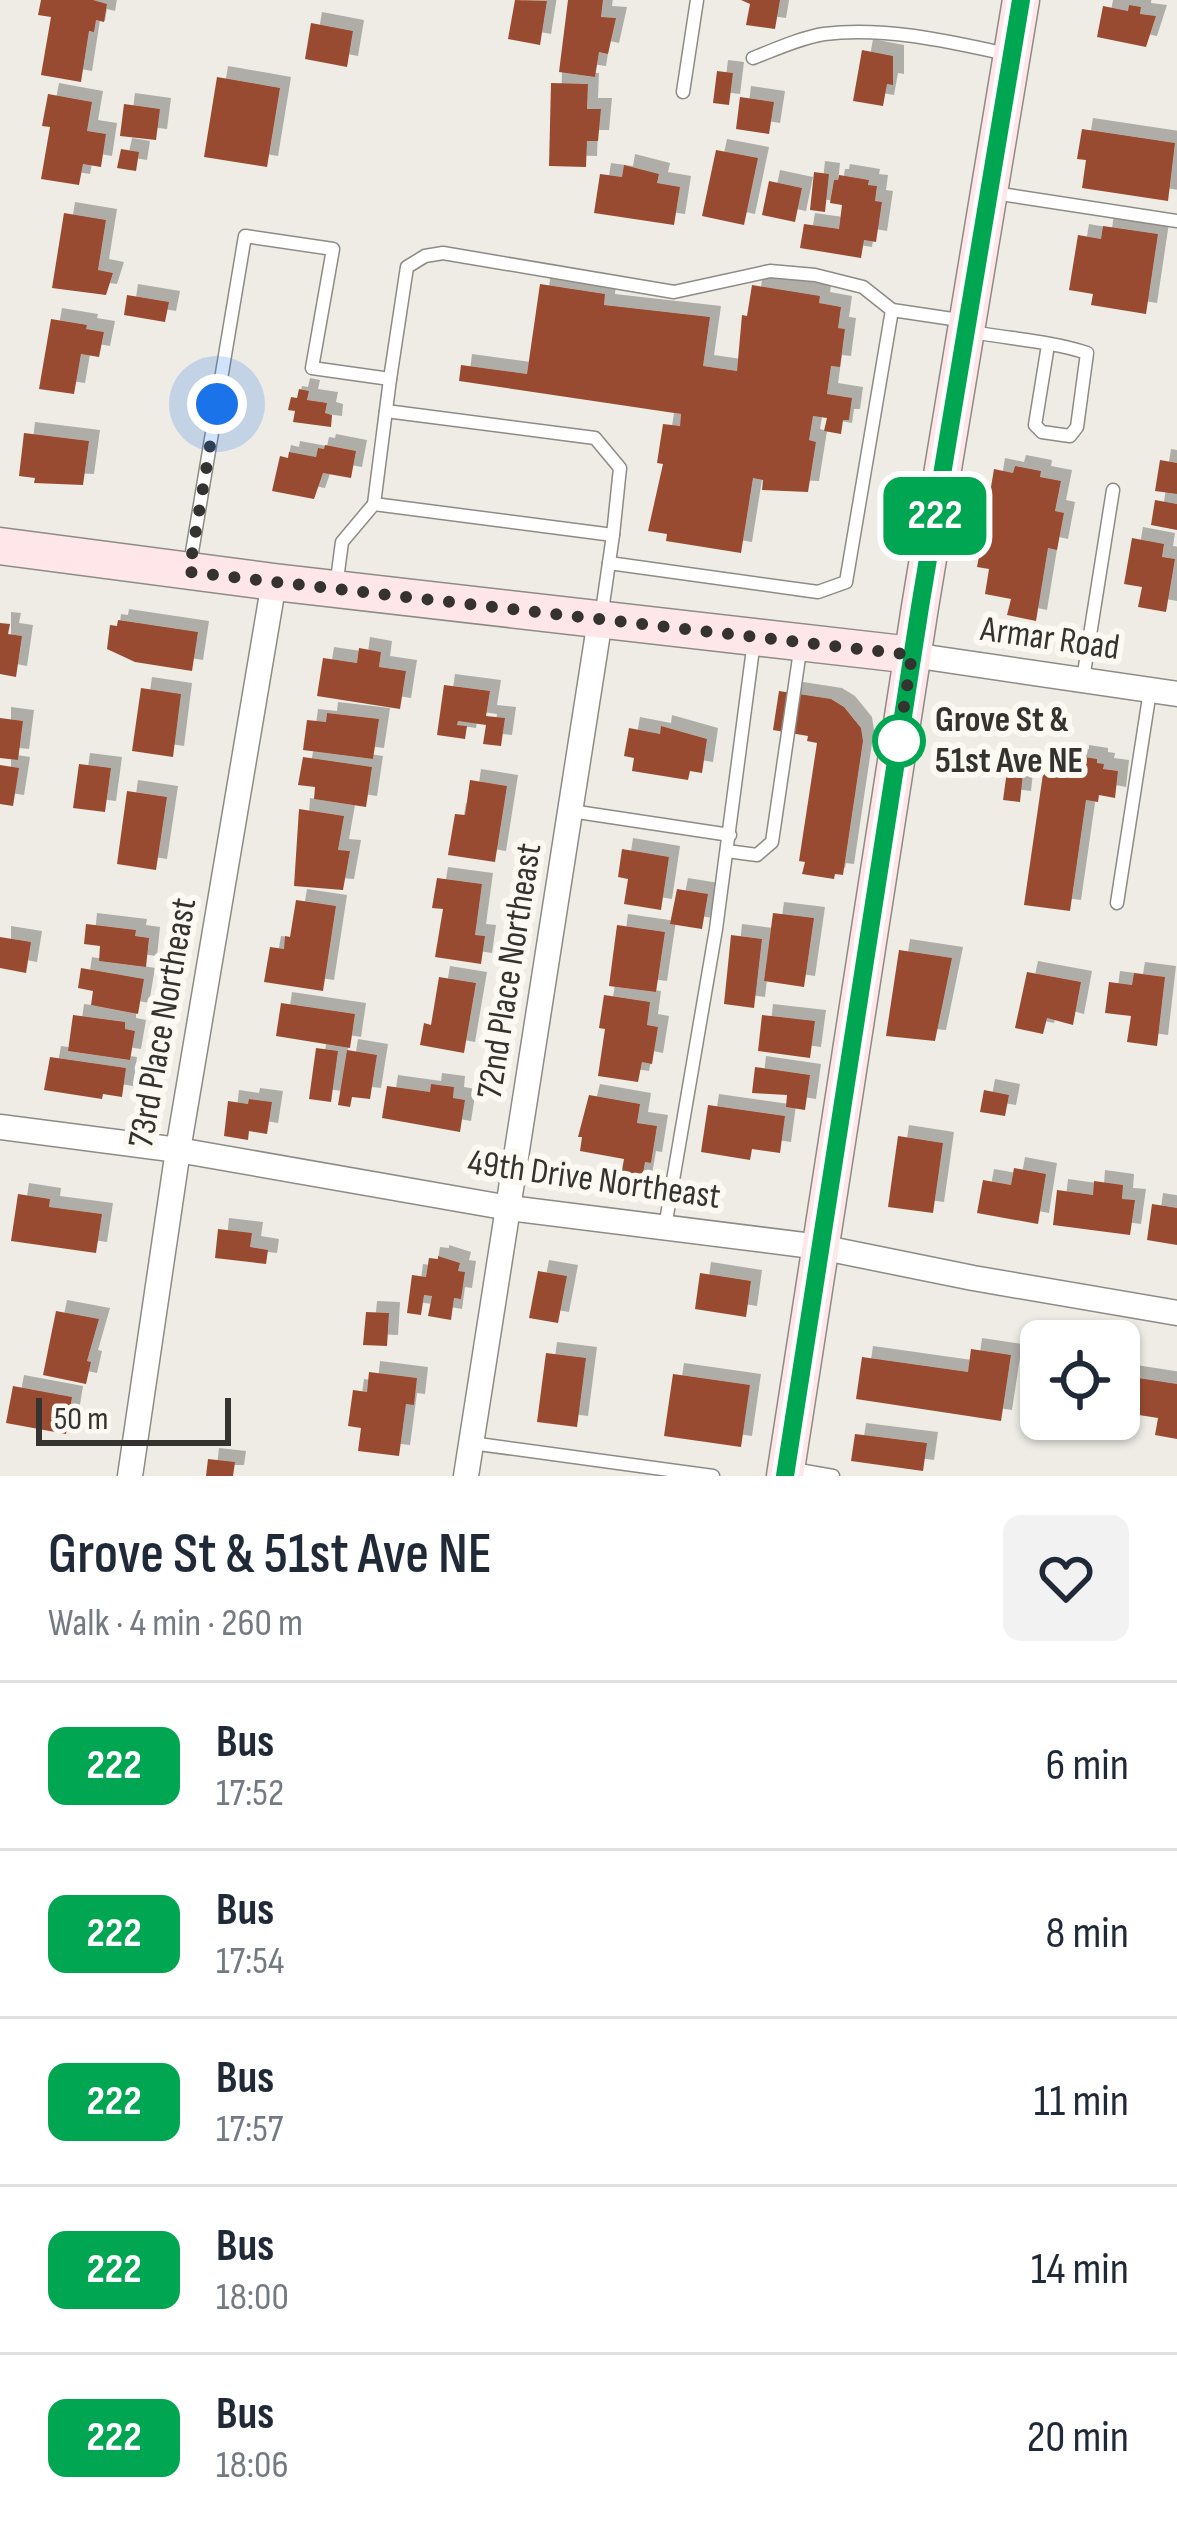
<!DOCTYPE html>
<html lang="en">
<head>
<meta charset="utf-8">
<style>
	:root { --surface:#fff; --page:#f2f2f3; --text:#1f2937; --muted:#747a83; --line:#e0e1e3 }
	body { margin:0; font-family:"Sofia Sans Condensed",sans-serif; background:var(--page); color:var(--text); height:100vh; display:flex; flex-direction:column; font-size:45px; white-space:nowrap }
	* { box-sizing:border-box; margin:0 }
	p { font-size:39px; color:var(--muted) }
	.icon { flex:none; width:66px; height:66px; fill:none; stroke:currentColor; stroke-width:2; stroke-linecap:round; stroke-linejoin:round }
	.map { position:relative; height:1476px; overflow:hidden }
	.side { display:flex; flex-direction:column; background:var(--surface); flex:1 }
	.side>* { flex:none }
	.badge { padding:0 24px; border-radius:18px; font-size:42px; line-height:78px }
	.fabs { position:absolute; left:1020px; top:1320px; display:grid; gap:24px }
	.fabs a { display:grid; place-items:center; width:120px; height:120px; border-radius:18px; background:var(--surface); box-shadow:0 3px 9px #0004; font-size:60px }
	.scale { position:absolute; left:36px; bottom:30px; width:195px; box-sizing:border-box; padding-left:12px; border:6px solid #343330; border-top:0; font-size:33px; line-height:42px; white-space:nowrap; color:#343330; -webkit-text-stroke:9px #fbf9f2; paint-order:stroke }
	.you { position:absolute; width:60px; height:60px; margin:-30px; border:9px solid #fff; border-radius:50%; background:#1a73e8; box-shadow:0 0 0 18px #1a73e833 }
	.map>.badge { position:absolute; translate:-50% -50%; box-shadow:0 0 0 6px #fff }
	.round { display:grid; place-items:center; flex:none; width:126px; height:126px; border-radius:18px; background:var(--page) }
	.summary { display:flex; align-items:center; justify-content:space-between; height:204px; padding:0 48px }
	h1 { font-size:57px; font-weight:600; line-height:90px }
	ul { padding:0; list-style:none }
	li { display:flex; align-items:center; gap:36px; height:168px; padding:0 48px; border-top:3px solid var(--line) }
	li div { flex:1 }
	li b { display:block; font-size:45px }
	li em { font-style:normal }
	li .badge { min-width:132px; font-weight:700; text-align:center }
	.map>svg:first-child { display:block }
	.building { fill:#994b30; filter:url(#shadow) }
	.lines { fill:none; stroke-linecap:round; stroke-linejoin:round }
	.lane-casing { stroke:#8d8b85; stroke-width:15 }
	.street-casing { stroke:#8d8b85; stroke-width:27 }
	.secondary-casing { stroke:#8d8b85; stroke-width:39 }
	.lane { stroke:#fff; stroke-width:12 }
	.street { stroke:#fff; stroke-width:24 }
	.secondary { stroke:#ffe6e8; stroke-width:36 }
	.line-casing { stroke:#fff; stroke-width:27 }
	.line { stroke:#00a651; stroke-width:18 }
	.walk { stroke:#343330; stroke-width:12; stroke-dasharray:0 21.6 }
	.stop-dot { fill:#fff; stroke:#00a651; stroke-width:6 }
	.labels { text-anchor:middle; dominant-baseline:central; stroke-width:12; stroke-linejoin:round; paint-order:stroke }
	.street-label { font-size:36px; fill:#343330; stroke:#fbf9f2 }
	.stop-label { font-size:36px; font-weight:bold; fill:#343330; stroke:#fbf9f2; text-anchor:start }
</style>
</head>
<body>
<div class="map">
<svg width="1177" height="1476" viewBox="0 0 1177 1476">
	<defs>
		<filter id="shadow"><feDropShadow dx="11" dy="-11" stdDeviation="0" flood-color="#0004"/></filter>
	</defs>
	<rect width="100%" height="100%" fill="#eeece5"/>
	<g class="building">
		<polygon points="41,0 93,0 107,4 104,22 96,20 94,32 89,31 81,82 41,75 51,17 38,15"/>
		<polygon points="515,0 547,1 540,45 508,39"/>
		<polygon points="568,0 603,0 601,17 616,18 608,54 599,52 595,77 559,72"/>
		<polygon points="741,0 780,0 775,29 746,25 750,4"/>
		<polygon points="1129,5 1141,7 1140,14 1156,16 1146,47 1097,37 1103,6 1128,11"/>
		<polygon points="311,23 353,31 347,67 305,59"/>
		<polygon points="862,50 893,56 893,85 887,84 883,106 853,101"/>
		<polygon points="717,71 733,73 729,105 713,103"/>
		<polygon points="217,77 280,88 267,167 204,157"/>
		<polygon points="551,83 588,84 587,109 601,109 598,141 587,141 586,167 549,166"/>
		<polygon points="48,94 92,102 87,131 106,134 101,167 83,164 79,185 41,179 50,127 42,126"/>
		<polygon points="740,97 774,102 769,134 736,129"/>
		<polygon points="124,104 160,109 156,140 120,136"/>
		<polygon points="1082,129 1175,143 1168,201 1082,188 1086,160 1077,159"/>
		<polygon points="121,149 139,152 136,171 117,168"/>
		<polygon points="716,150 758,158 744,225 702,216"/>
		<polygon points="624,165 659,174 657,183 680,187 674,225 594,213 600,174 622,177"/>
		<polygon points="814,172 829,174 825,212 810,210"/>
		<polygon points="839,175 869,180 868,185 877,186 875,201 882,202 876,242 864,240 861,258 800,248 804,224 839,229 842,205 830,203 834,180 838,180"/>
		<polygon points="769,181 802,188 795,222 762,215"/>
		<polygon points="64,213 106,220 98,270 113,273 106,295 52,288"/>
		<polygon points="1103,226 1158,234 1146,314 1091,305 1093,294 1069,290 1078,235 1101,239"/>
		<polygon points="540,284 605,294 604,305 710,317 703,366 737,371 742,315 747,316 752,285 820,296 819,303 841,307 838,328 845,329 840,367 831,366 827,394 852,398 849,420 843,420 841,434 824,431 827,418 813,416 809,440 816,442 808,492 762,490 763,480 753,478 741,553 666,541 667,534 648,531 663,464 657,463 663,424 680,426 681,414 459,381 461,365 527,374"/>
		<polygon points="127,295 169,302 165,322 124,315"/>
		<polygon points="51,319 87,325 86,329 104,332 99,357 81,354 74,394 39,389"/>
		<polygon points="299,389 309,391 307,400 327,403 325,413 332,415 331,427 293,422 295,411 288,410 291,397 297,398"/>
		<polygon points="24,433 89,441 83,485 34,483 35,478 19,476"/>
		<polygon points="325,445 356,451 351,478 323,473 314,499 272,491 280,456 288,458 289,452 316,457 318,448 324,449"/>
		<polygon points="1160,460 1177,463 1177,494 1155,491"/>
		<polygon points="1015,466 1041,471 1040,477 1061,481 1055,511 1064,513 1057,550 1048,548 1036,621 1007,615 1011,599 985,594 989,569 977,567 982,540 971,538 979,498 989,499 994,469 1013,473"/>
		<polygon points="1155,500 1177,504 1177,530 1151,525"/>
		<polygon points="1132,538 1164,544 1162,557 1175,559 1166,612 1138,607 1142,587 1124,584"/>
		<polygon points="118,620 198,632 192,671 135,662 107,649 110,625 117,626"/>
		<polygon points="0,623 10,624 8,634 22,636 16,677 0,674"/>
		<polygon points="359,648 381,652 379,667 406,671 400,709 317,696 323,658 357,663"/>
		<polygon points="444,685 490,691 486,716 505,718 501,746 483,744 486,725 458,721 457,725 467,726 465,739 437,735"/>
		<polygon points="141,688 181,694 173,757 132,751"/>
		<polygon points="779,691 831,699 844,707 861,728 863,741 843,875 835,874 834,879 802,874 805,862 799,861 817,743 807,741 808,736 773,730"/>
		<polygon points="327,713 379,719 373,759 303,750 307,720 326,722"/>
		<polygon points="0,718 23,721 18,760 0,758"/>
		<polygon points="661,726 707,739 702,773 690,771 688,780 632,771 634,758 624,756 629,728 660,734"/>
		<polygon points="1078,756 1097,759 1097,763 1104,764 1103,769 1118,771 1115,798 1099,795 1098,802 1086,800 1070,911 1024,905 1045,760 1066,763 1067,759 1078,760"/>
		<polygon points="303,757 372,767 366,807 314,799 315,787 298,785"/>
		<polygon points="79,764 111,768 105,812 73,808"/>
		<polygon points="0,765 19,768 13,806 0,804"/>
		<polygon points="1007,771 1023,773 1020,802 1003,800"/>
		<polygon points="470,780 507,786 495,862 448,855 455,814 465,815"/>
		<polygon points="127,791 167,797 156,870 117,864"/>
		<polygon points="299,809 344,816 338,850 350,851 343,890 294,886"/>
		<polygon points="622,849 669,857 661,910 624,904 628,879 618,877"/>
		<polygon points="437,878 482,884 475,935 485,936 481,964 435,957 443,909 432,908"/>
		<polygon points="677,889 708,894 702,929 670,924"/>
		<polygon points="296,900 336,906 323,991 264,982 270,947 284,949 285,936 290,937"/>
		<polygon points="773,913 814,918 804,987 764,981"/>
		<polygon points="86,924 136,930 135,936 149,938 146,967 99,961 100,946 84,944"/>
		<polygon points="617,925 665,932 656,992 609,986"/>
		<polygon points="731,935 762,939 754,1008 724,1004"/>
		<polygon points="0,937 31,942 26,973 0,968"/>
		<polygon points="899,950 952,958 935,1041 886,1036"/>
		<polygon points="81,968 144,979 138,1014 91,1005 93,991 78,988"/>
		<polygon points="1027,972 1081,982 1073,1025 1047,1018 1043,1034 1015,1028"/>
		<polygon points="1134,973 1165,977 1157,1046 1127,1042 1131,1016 1105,1013 1109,982 1132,985"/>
		<polygon points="439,977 476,983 464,1053 420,1045 424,1023 431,1025"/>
		<polygon points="604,995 650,1002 647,1025 658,1027 652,1064 642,1062 638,1082 598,1076 605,1029 599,1028"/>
		<polygon points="281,1003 355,1014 350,1048 276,1036"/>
		<polygon points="73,1015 125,1022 125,1029 135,1031 130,1060 68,1051"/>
		<polygon points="762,1015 815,1021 810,1058 758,1051"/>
		<polygon points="316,1048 338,1051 331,1102 309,1099"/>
		<polygon points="347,1050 377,1055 370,1099 352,1097 350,1107 338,1105"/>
		<polygon points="50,1057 126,1068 122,1097 103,1094 102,1099 44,1090"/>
		<polygon points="755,1067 810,1075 805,1110 786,1107 787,1095 752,1093"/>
		<polygon points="431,1084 454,1087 453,1098 465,1100 460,1132 382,1118 387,1086 430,1092"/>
		<polygon points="984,1090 1009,1095 1005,1116 980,1112"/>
		<polygon points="589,1095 640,1104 637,1123 657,1126 651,1163 645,1162 640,1191 619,1187 624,1159 580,1151 582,1137 578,1137"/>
		<polygon points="249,1099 272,1102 267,1134 249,1131 248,1140 224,1136 228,1101 248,1104"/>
		<polygon points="708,1105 785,1116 780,1153 752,1149 750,1160 701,1152"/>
		<polygon points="898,1136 943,1143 933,1213 888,1207"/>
		<polygon points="1014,1168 1046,1174 1038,1224 977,1213 983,1180 1011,1185"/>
		<polygon points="1094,1181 1123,1185 1122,1199 1135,1200 1130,1235 1053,1225 1057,1190 1093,1195"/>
		<polygon points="18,1194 50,1199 49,1207 102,1214 96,1253 11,1241"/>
		<polygon points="1152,1204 1177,1208 1177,1245 1147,1240"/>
		<polygon points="218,1229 252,1233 250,1247 268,1250 266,1264 215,1258"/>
		<polygon points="438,1256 460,1263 458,1271 465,1272 461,1299 454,1298 451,1320 428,1316 432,1296 424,1295 421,1315 407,1313 412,1275 426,1277 429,1258 438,1259"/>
		<polygon points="538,1271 567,1276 558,1323 529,1318"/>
		<polygon points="700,1273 751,1281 746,1317 695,1309"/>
		<polygon points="56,1311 99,1319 87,1361 91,1362 86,1384 43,1375"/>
		<polygon points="366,1312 389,1313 387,1346 363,1345"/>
		<polygon points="971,1349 1011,1355 1001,1421 856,1399 862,1357 968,1372"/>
		<polygon points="546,1353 586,1358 577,1427 537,1422"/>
		<polygon points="369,1372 417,1378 414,1405 406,1404 399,1456 358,1451 361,1428 348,1426 353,1390 367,1392"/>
		<polygon points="673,1374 750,1385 741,1447 664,1436"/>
		<polygon points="1125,1376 1177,1384 1177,1439 1155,1435 1158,1418 1120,1412"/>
		<polygon points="13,1386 72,1397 66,1434 6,1423"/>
		<polygon points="855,1434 927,1443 923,1471 851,1461"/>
		<polygon points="208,1459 235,1462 233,1476 206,1476"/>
	</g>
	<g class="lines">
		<g class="lane-casing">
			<g id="lane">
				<path d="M 753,58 C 776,49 800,38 824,34 C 884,26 952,42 1011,55"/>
				<polyline points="683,92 697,0"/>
				<polyline points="994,193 1177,221"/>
				<path d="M 973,332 C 1010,339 1051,341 1087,353 L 1077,427 L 1070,436 L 1042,432 L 1035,425 L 1048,345"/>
				<polyline points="390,379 407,267 425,256 443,253 674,292 770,271 815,275 863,287 892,310"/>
				<polyline points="386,411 595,438 620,468 613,535"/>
				<polyline points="609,563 818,592 846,582 892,310 966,321"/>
				<polyline points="190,564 245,236 333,249 312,368 390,379 374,504 613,535 601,618"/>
				<polyline points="336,587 342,542 374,504"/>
				<polyline points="1083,679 1113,490"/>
				<polyline points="571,811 730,835"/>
				<polyline points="727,851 757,855 772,842 801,644"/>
				<polyline points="1117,903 1150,691"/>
				<polyline points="665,1227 716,929 754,641"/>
				<polyline points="471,1443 713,1476"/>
				<polyline points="793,1469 833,1476"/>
			</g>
		</g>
		<g class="street-casing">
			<g id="street">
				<polyline points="912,655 1177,694"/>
				<polyline points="0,1127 178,1150 509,1208 820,1247 973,1278 1177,1313"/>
				<polyline points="130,1476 178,1150 274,582"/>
				<polyline points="466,1476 600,620"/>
			</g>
		</g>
		<g class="secondary-casing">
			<g id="secondary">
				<polyline points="0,546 274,582 912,655"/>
				<polyline points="785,1476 920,607 1021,0"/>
			</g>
		</g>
		<use href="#lane" class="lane"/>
		<use href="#street" class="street"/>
		<use href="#secondary" class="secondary"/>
	</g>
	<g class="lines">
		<g class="line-casing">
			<polyline id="line" points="785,1476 920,607 1021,0"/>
		</g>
		<use href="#line" class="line"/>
		<polyline class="walk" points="217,404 189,572 912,655 897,751 899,741"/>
	</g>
	<circle class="stop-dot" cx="899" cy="741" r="24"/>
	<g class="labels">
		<g class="street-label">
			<text transform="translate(1050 639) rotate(8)">Armar Road</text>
			<text transform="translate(510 971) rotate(-81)">72nd Place Northeast</text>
			<text transform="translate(163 1023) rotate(-80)">73rd Place Northeast</text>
			<text transform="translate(594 1180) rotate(8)">49th Drive Northeast</text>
		</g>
		<g class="stop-label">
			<text x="935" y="720">Grove St &amp;<tspan x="935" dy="41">51st Ave NE</tspan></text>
		</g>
	</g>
</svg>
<div class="fabs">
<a><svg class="icon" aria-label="locate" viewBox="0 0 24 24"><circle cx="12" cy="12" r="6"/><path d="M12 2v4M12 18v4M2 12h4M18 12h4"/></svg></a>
</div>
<div class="scale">50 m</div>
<div class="you" style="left:217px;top:404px"></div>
<b class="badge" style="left:935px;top:516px;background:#00a651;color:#fff">222</b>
</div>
<section class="side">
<div class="summary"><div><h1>Grove St &amp; 51st Ave NE</h1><p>Walk · 4 min · 260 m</p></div><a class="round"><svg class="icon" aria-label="heart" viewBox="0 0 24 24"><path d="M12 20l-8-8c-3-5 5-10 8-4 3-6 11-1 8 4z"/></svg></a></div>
<ul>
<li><span class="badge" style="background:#00a651;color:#fff">222</span><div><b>Bus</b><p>17:52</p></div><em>6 min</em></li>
<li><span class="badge" style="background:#00a651;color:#fff">222</span><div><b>Bus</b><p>17:54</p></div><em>8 min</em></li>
<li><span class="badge" style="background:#00a651;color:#fff">222</span><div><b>Bus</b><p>17:57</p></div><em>11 min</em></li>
<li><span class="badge" style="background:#00a651;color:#fff">222</span><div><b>Bus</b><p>18:00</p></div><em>14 min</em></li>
<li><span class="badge" style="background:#00a651;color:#fff">222</span><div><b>Bus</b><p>18:06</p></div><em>20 min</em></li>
</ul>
</section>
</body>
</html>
